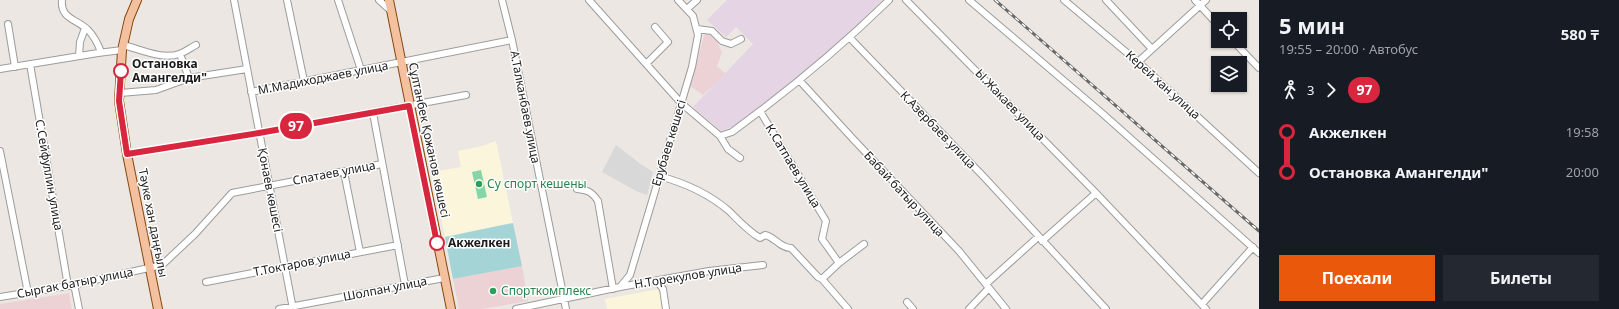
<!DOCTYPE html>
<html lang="ru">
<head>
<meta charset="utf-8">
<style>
	body { margin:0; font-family:"Noto Sans",sans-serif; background:#242831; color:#f1f3f6; height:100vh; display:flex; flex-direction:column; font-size:15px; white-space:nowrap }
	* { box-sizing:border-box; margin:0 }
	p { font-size:13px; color:#9ea1a6 }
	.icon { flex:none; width:22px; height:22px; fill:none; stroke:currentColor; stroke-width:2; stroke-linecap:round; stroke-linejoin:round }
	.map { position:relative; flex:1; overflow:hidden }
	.sheet { display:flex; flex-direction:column; background:#171b24; width:360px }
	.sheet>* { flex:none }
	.badge { padding:0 8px; border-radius:13px; font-size:14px; line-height:26px }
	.controls { position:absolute; left:1211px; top:12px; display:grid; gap:8px }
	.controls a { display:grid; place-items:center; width:36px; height:36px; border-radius:0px; background:#171b24; box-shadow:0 1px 3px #0004; font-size:20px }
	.map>.badge { position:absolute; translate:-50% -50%; box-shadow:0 0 0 2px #fff }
	.legs { display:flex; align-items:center; gap:6px; height:44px; padding:0 20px; font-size:13px }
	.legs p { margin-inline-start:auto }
	.summary { display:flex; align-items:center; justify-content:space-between; height:68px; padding:0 20px }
	h1 { font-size:22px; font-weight:700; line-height:30px }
	.button { display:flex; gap:8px; margin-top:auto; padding:8px 20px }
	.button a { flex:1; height:46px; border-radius:0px; background:#ea580c; color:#fff; font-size:16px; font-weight:700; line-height:46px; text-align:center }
	.button a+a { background:#242831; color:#f1f3f6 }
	ul { padding:0 20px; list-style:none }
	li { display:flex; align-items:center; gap:14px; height:40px; font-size:15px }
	li i { display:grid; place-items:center; width:6px; height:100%; margin:0 5px; background:currentColor }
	li i::after { content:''; width:10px; height:10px; margin:-5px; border:3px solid; border-radius:50%; background:#171b24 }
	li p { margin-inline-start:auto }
	li:first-child i { background:linear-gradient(#0000 50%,currentColor 0) }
	li:last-child i { background:linear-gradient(currentColor 50%,#0000 0) }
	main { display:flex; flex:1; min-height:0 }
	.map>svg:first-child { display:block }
</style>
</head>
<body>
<main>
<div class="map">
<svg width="1259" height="309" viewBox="0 0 1259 309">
	<rect width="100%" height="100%" fill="#ece7e2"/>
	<!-- residential -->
	<path fill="#d9d8d8" d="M616 145 639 163 653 172 647 195 636 191 602 172Z"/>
	<!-- commercial -->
	<path fill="#ecd2d5" d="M706 34H709L717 42 722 52 717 66 726 74 703 95 690 86 704 36Z
		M522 266 528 301 482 309H459L453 279Z
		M69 293 72 309H0V304Z"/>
	<!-- industrial -->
	<path fill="#e4d4e4" d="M727 0H882L840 42 799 78 736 125 721 131 693 107 753 44 736 27 726 37 707 20Z"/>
	<!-- education -->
	<path fill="#fbf6db" d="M496 141 513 223 445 237 431 172 461 167 458 151 482 146Z
		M659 289 662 309H607L605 299Z"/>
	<!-- pitch -->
	<path fill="#86d5a8" d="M481 170 487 197 478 199 472 172Z"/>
	<!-- water -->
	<path fill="#a5d4d6" d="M513 223 522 266 453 279 445 237Z"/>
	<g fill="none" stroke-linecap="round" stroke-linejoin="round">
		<!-- minor casing -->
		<g stroke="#9c9c9c" stroke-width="8">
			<path id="minor" d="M62 0C60 19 77 19 88 30 95 37 98 44 101 52
				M234 0 293 309
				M287 0 304 81
				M338 0 361 70
				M379 0 390 10
				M502 0 512 40 566 309
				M589 0 681 103 720 136 732 132 760 111 826 221 822 239 839 263 822 279 848 309
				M906 0 1096 193 1206 309
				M969 0 1103 114 1259 253
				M1064 0 1138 62 1259 173
				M1106 0 1152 49
				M1195 0 1218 25
				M687 9 697 0
				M8 24 15 67
				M697 29 712 31 722 41 731 44 741 39
				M850 38 984 177 1106 309
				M1233 41 1259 68
				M123 45C140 49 162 60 179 54 185 52 190 48 196 45
				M180 54 189 78
				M79 56 80 42 85 28
				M1138 62 1206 0
				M30 64 68 286
				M646 64 668 42 655 27
				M0 69 98 53 122 50
				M800 81 854 140 959 251 1006 309
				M251 92 512 40
				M120 93 156 90 189 78 247 69
				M760 111C806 76 847 41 889 0
				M373 113 405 285
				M720 136 728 149 740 158
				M0 151 28 293
				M127 154 259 133 466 95
				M344 172 360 252
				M659 176C685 183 708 193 729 211 739 221 748 231 760 238L765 235C775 237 780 248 791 248L818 277 822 279
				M577 189C588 190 592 192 598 201L613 289
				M1042 241 1096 193
				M839 263 864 244
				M657 281 663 289 666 309
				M206 282 398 245
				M74 284 79 309
				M986 284 1038 237
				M620 287 630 275 692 67 698 35 693 16 678 0
				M0 297 68 286 162 265 195 234 232 193 382 164
				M907 302 913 309
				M1202 304 1253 247
				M279 309 444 278
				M516 309 620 287 709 271 763 265
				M969 309 989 288"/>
		</g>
		<!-- major casing -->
		<g stroke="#85480d" stroke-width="10">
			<path id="major" d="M137 0 129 19 122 50 119 101 127 154 158 309
				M389 0 451 309"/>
		</g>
		<!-- minor -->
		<use href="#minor" stroke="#fff" stroke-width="6"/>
		<!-- major -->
		<use href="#major" stroke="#f3c0a0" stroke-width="8"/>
		<!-- rail casing -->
		<g stroke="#696969" stroke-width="3">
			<path id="rail" d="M995 0 1259 231"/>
		</g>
		<!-- rail -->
		<use href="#rail" stroke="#fff" stroke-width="1.5" stroke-dasharray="4.5" stroke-linecap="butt"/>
	</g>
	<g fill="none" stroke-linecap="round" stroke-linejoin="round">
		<!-- line-1 casing -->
		<g stroke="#fff" stroke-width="9">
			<path id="line-1" d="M121 71 119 101 127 154 259 133 409 106 437 243"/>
		</g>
		<!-- line-1 -->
		<use href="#line-1" stroke="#d7263d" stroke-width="6"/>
	</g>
	<!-- markers -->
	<g fill="#fff" stroke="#d7263d" stroke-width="2">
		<circle cx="121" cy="71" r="7"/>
		<circle cx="437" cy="243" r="7"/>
	</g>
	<g fill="#2e9e5b" stroke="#fff" stroke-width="1.5">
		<circle cx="479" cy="184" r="4"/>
		<circle cx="493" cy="291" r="4"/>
	</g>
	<g text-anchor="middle" stroke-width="3" stroke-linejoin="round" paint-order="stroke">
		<!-- stop labels -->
		<g font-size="12" font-weight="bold" fill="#1b1b1b" stroke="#fff" text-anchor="start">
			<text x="132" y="68">Остановка<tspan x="132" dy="14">Амангелди"</tspan></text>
			<text x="448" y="247">Акжелкен</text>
		</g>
		<!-- street labels -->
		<g font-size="12" fill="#1b1b1b" stroke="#fff">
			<text transform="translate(323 78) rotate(-11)" y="4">М.Мадиходжаев улица</text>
			<text transform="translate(1163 85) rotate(42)" y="4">Керей хан улица</text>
			<text transform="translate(1010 105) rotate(46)" y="4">Ы.Жакаев улица</text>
			<text transform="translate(525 107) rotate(79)" y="4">А.Талканбаев улица</text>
			<text transform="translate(938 130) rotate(46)" y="4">К.Азербаев улица</text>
			<text transform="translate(429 140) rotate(78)" y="4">Сұлтанбек Қожанов көшесі</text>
			<text transform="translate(669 143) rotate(-73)" y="4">Ерубаев көшесі</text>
			<text transform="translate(793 166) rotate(59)" y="4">К.Сатпаев улица</text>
			<text transform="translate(334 173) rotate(-11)" y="4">Спатаев улица</text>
			<text transform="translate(49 175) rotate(80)" y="4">С.Сейфуллин улица</text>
			<text transform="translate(270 190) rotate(79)" y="4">Қонаев көшесі</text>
			<text transform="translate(904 194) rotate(47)" y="4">Бабай батыр улица</text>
			<text transform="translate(153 223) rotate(79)" y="4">Тәуке хан даңғылы</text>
			<text transform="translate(302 263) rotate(-11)" y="4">Т.Токтаров улица</text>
			<text transform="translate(688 276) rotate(-9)" y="4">Н.Торекулов улица</text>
			<text transform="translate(75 283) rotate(-11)" y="4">Сыргак батыр улица</text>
			<text transform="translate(385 289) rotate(-11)" y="4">Шолпан улица</text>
		</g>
		<!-- leisure labels -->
		<g font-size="12" fill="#27864d" stroke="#fff" text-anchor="start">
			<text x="487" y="188">Су спорт кешены</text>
			<text x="501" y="295">Спорткомплекс</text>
		</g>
	</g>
</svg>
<div class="controls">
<a><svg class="icon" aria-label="locate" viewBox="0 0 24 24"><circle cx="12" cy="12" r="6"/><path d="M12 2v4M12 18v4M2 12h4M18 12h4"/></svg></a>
<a><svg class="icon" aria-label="layers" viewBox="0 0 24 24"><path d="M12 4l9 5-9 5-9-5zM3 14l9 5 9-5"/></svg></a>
</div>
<b class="badge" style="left:296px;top:126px;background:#d7263d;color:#fff">97</b>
</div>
<section class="sheet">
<div class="summary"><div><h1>5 мин</h1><p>19:55 – 20:00 · Автобус</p></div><b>580 ₸</b></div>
<div class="legs"><svg class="icon" aria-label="walk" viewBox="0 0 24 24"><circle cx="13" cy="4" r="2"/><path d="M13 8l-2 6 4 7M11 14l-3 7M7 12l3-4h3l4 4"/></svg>3<svg class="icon" aria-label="forward" viewBox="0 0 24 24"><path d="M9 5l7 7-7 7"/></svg><b class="badge" style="background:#d7263d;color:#fff">97</b></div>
<ul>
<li><i style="color:#d7263d"></i><b>Акжелкен</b><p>19:58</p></li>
<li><i style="color:#d7263d"></i><b>Остановка Амангелди&quot;</b><p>20:00</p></li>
</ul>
<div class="button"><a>Поехали</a><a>Билеты</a></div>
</section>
</main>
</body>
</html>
